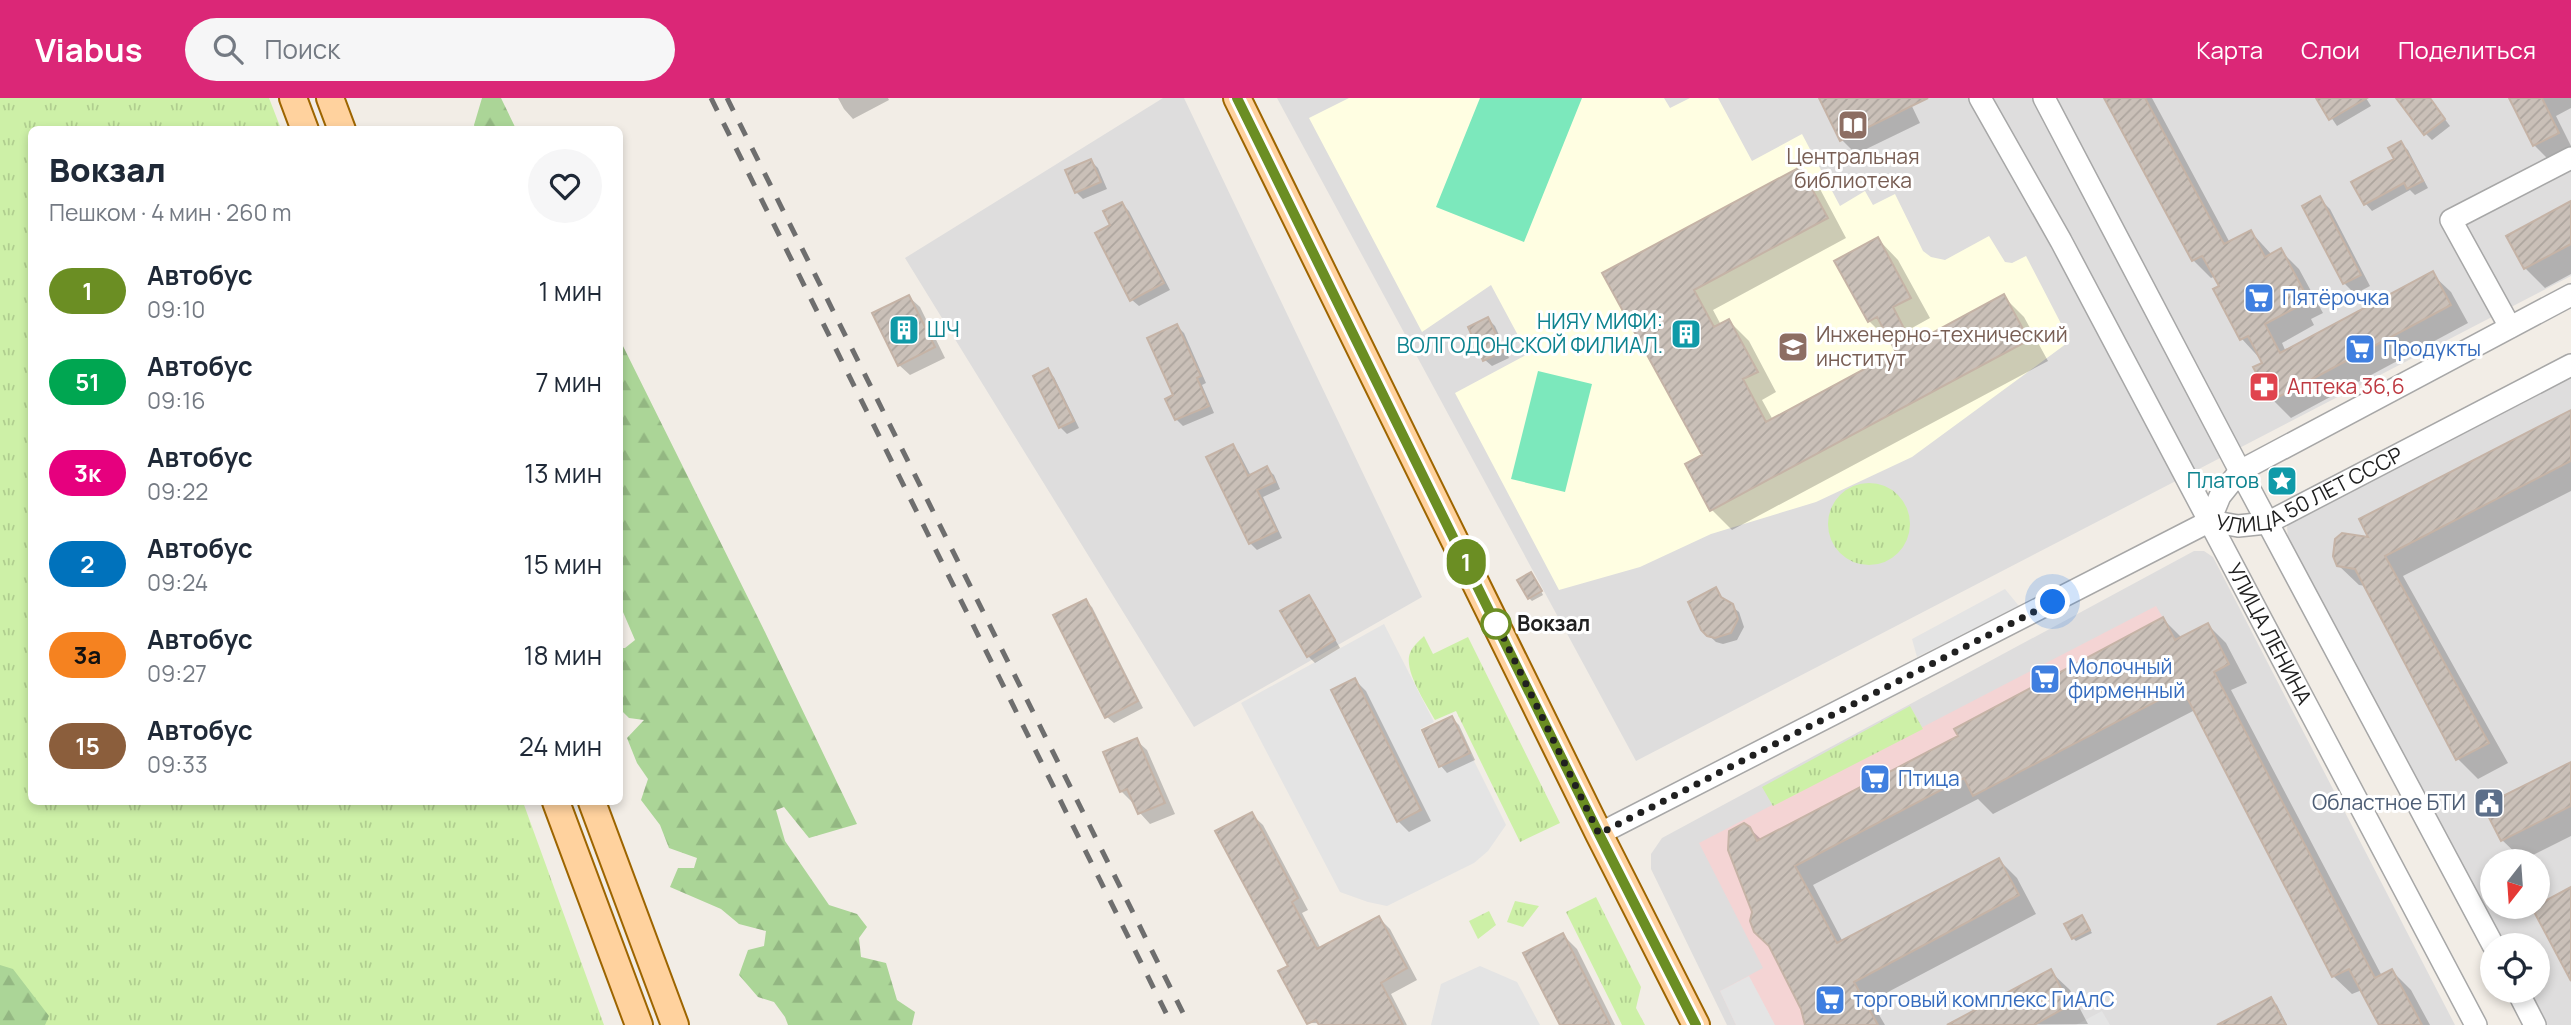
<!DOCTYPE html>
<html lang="ru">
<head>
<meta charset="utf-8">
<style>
	body { margin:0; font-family:Manrope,sans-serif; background:#f6f6f7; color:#1f2937; height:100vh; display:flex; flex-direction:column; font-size:26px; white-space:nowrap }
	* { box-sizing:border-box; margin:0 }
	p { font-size:23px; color:#747a83 }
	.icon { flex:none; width:38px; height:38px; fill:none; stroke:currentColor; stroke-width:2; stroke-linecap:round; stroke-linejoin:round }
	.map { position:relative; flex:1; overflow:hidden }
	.side { position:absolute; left:28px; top:28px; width:595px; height:679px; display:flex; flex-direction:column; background:#fff; border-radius:10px; box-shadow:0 4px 10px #0003 }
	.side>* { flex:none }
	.badge { padding:0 14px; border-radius:23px; font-size:24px; line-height:46px }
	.needle { width:46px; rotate:197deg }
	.buttons { position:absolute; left:2480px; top:751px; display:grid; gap:14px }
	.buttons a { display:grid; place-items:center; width:70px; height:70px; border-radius:50%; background:#fff; box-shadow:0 4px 10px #0003; font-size:35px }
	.you { position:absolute; width:35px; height:35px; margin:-18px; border:5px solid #fff; border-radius:50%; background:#1a73e8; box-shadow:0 0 0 10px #1a73e833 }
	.map>.badge { position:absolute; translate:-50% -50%; box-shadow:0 0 0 4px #fff }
	.round { display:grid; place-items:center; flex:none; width:74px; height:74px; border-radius:37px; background:#f6f6f7 }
	.headline { display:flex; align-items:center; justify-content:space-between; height:119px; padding:0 21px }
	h1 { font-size:33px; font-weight:800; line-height:52px }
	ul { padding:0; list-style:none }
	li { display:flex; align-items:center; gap:21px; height:91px; padding:0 21px }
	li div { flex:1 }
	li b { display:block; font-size:26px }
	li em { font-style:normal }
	li .badge { min-width:77px; font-weight:700; text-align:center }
	header { display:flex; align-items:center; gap:42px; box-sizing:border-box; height:98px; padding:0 35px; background:#db2777; color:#fff }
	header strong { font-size:33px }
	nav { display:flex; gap:38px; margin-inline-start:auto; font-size:24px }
	.search { width:490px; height:63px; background:#f6f6f7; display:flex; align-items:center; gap:18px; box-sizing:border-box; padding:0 24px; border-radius:38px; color:#747a83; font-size:26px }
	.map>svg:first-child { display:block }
</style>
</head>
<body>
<header>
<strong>Viabus</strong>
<div class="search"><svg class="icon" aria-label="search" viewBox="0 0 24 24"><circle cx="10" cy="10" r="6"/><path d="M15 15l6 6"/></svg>Поиск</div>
<nav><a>Карта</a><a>Слои</a><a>Поделиться</a></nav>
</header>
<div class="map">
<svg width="2571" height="927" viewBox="0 0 2571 927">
	<defs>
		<pattern id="grass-tufts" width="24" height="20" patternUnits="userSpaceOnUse" patternTransform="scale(1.75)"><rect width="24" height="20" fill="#cdf0a7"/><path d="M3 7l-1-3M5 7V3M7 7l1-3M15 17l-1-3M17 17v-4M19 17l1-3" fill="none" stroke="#b0ce8f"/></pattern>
		<pattern id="forest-firs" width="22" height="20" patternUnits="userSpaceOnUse" patternTransform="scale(1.75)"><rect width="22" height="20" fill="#abd597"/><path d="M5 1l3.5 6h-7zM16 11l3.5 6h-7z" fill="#93b782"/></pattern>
		<pattern id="building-hatch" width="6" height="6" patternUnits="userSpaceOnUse" patternTransform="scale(1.75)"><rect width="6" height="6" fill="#cac0b8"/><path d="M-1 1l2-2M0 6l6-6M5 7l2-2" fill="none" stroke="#ada59e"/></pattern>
	</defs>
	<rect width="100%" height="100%" fill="#f2ede6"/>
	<!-- residential -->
	<path fill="#dedddd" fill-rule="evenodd" d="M1163 0H1184L1422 499 1194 629 905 160Z
		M1277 0H2571V178L1636 663Z
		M2571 276V927H2544L2526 893 2538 892V847H2502L2288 440 2287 429 2296 419ZM2492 763H2538V808H2492Z
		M2194 453H2204L2213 459 2455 927H1727L1651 771V756L1662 740Z"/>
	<!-- commercial -->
	<path fill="#f4d4d4" d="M2156 508 2170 532 2076 583 1957 638 1758 743 1858 927H1736L1720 893 1763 870 1699 745Z"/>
	<!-- education -->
	<path fill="#fffee2" d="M1349 0H1664L1670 10 1690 0H1718L1752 63 1802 36 1840 108 1865 93 1873 107 1895 96 1923 153 1931 159 1945 162 1989 138 2005 164 2012 165 2026 158 2070 243 1912 359 1816 404 1711 436 1640 469 1559 492 1455 295 1528 256 1491 187 1422 234 1309 20Z"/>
	<!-- grass -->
	<path fill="url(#grass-tufts)" d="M0 0H269L281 31 32 32V704H523L604 927H0Z
		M1828 426a41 41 0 1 1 82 0a41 41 0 1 1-82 0Z
		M1424 538 1433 556 1468 539 1560 725 1520 744 1456 613 1435 622C1427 607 1403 572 1410 555 1413 548 1419 543 1424 538Z
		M1910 608 1923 631 1773 708 1762 689Z
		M1596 799 1641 889 1636 910 1645 927H1622L1566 814Z
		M1515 803 1539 808 1523 829 1507 824Z
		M1489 813 1496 827 1478 841 1469 823Z"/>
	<!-- forest -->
	<path fill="url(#forest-firs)" d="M482 0H501L516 31H475L474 27Z
		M620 242 765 534 857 726 809 740 784 709 776 712 785 743 829 807 857 816 867 829 859 840 861 859 886 865 897 902 915 914 912 927H788L785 919 774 904 758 899 739 877 748 852 764 848 766 833 739 826 721 811 670 789 678 770H694L697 760 669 750 660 727 641 702 648 681 637 665 627 640 644 622 629 620 620 611V550H625L635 542 620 507Z
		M0 867 13 871 49 918 45 927H0Z"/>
	<!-- pitch -->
	<path fill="#7ce8bc" d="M1480 0H1582L1524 144 1436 109Z
		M1538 273 1592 286 1565 394 1511 381Z"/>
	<!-- parking -->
	<path fill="#e4e4e4" d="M2005 491 2019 508 1917 559 1912 541Z
		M1384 526 1434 624 1420 631 1438 670 1470 655 1506 727 1488 753 1474 765 1387 808 1368 804 1340 794 1241 605Z
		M1480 868 1517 884 1540 927H1431L1441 886Z
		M1749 878 1775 927H1776H1736L1720 893Z
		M2102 913 2110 927H2076Z"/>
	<!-- shadow -->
	<path fill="#0003" d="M838 0H888L889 2 853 21 844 11Z
		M1821 0H1908L1920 25 1856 56 1842 42Z
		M2106 0H2152L2230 145 2251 134 2272 157 2280 152 2299 171 2323 215 2311 221 2314 227 2282 245 2286 254 2432 176 2451 194 2468 225 2291 320 2273 302 2264 265 2242 241 2216 178 2211 180 2193 162Z
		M2318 0H2366L2371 8 2337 28Z
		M2404 0H2429L2450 28 2432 42 2425 35Z
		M2511 0H2571V10L2556 18 2571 48 2547 60 2534 47Z
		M2401 45 2408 52 2428 90 2415 97 2410 92 2372 113 2366 106 2396 61Z
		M1091 63 1098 70 1107 91 1083 101 1076 94Z
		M1799 71 1820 91 1846 140 1713 212 1721 227 1729 223 1749 243 1776 294 1762 302 1773 322 1898 255 1891 242 1889 243 1869 223 1878 141 1898 162 1930 220 1912 230 1919 244 2004 199 2024 219 2048 263 1732 432 1712 412 1687 367 1704 358 1605 175Z
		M2320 101 2330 111 2370 188 2355 196 2344 185Z
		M2571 105V176L2545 190 2525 170Z
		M1122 106 1129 113 1170 192 1139 208 1132 202Z
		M909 199 920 209 945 260 910 277 899 267Z
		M1488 221 1495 228 1509 260 1492 268 1485 262Z
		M1177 228 1184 235 1206 285 1202 287 1214 315 1183 328 1176 321Z
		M1047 272 1054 279 1079 330 1067 336 1060 329 1035 278Z
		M2571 314V393L2403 478 2508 665 2478 681 2458 661 2366 488 2359 487 2338 467 2371 441Z
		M1233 348 1239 355 1251 378 1267 371 1274 377 1280 391 1263 399 1282 440 1257 452 1250 445Z
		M1534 479 1543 497 1532 503 1529 500Z
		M1716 491 1725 503 1739 514 1744 529 1737 542 1723 546 1716 544 1702 531Z
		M1308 499 1315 506 1340 550 1315 565 1308 558Z
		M1085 503 1092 509 1143 610 1114 625 1107 619Z
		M2163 521 2182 540 2208 527 2226 545 2247 585 2231 592 2382 878 2392 873 2411 892 2430 927H2381L2362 892 2352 896 2333 878 2195 612 1993 716 1978 701 1813 787 1843 844 1999 762 2017 780 2036 816 1871 903 1885 927H1807L1749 730 1762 742 1960 639Z
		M1355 582 1366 593 1431 723 1409 734 1398 723Z
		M1452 620 1459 627 1475 662 1447 675 1441 668 1424 633Z
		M1136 642 1147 652 1175 716 1150 726 1140 715 1134 703 1132 704 1121 693Z
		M2571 666V738L2523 762 2502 742Z
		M1251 716 1263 727 1308 812 1302 815 1321 851 1379 820 1390 831 1417 882 1391 896 1407 927 1309 925 1281 874 1290 869Z
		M2082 819 2092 835 2076 843 2073 840Z
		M1563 837 1577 851 1615 927H1562Z
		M2051 874 2070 892 2088 926 1950 927Z
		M2270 901 2277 907 2287 927H2220Z"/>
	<!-- building -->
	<path fill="url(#building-hatch)" stroke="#c5b3a6" stroke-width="2" d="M1819 0H1928L1840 43Z
		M2104 0H2145L2224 146 2251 132 2265 159 2281 150 2306 197 2294 203 2297 209 2265 226 2280 255 2433 173 2451 207 2271 303 2253 269 2262 265 2248 238 2240 242 2213 191 2219 188 2202 158 2192 163Z
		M2316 0H2367L2329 22Z
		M2396 0H2430L2445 21 2424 37Z
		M2509 0H2542L2559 35 2533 48Z
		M2401 43 2423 83 2407 91 2404 85 2364 107 2351 84 2394 61 2388 50Z
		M1091 61 1101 84 1075 95 1065 72Z
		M1800 69 1828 120 1694 192 1714 229 1729 221 1758 274 1743 281 1766 324 1896 254 1877 219 1868 224 1834 163 1878 139 1911 200 1893 209 1912 246 2004 196 2029 242 1710 413 1685 366 1702 357 1602 175Z
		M2320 98 2361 177 2343 186 2302 108Z
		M2571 103V146L2524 171 2506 138Z
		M1122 104 1164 185 1130 203 1095 135 1110 127 1103 113Z
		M909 197 935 249 898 268 872 215Z
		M1488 219 1504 253 1483 263 1468 229Z
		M1177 226 1201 278 1197 280 1209 308 1175 322 1165 301 1173 297 1147 240Z
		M1048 270 1074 323 1059 330 1033 278Z
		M2571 312V363L2385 458 2489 645 2456 662 2355 471 2337 468 2333 458 2335 441 2342 435 2368 439 2359 421Z
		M1233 346 1248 378 1267 368 1275 384 1257 392 1277 433 1249 446 1206 359Z
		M1531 474 1542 493 1528 501 1517 482Z
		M1716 489 1721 499 1733 506 1738 521 1731 535 1715 540 1707 538 1701 532 1688 504Z
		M1309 497 1335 542 1307 559 1280 513Z
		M1086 501 1138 603 1105 620 1053 517Z
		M2163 519 2175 542 2208 525 2229 566 2214 574 2375 880 2392 871 2422 927H2379L2349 871 2332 879 2182 590 1973 698 1964 680 1795 768 1837 845 1999 760 2019 797 1854 884 1878 927H1805L1801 911 1769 848 1754 834 1750 823 1752 814 1728 752 1729 733 1744 725 1750 729 1757 743 1958 638 1954 631Z
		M1355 580 1421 712 1397 724 1331 592Z
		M1452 618 1470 655 1439 669 1422 632Z
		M1137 640 1165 705 1138 716 1127 691 1120 694 1103 654Z
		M2571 664V708L2501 743 2483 708Z
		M1252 714 1298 800 1292 804 1317 851 1379 818 1407 870 1381 885 1403 927H1319L1316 922 1307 926 1278 873 1288 868 1215 733Z
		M2571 789V883L2532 810Z
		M2082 817 2090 832 2072 841 2064 826Z
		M1563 835 1610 927H1560L1523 855Z
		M2051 871 2070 907 2034 927H1947Z
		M2271 899 2286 927H2217Z"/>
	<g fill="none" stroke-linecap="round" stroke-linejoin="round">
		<!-- minor casing -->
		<g stroke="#a7a7a7" stroke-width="24">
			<g id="minor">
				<path id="s1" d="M1980 0 2061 143 2476 927"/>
				<path d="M2044 0 2240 373 2493 847"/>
				<path d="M2510 229 2451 122 2571 60"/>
				<path d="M2210 422 2220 398 2240 373 2571 197"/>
				<path id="s2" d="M1599 736 2210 423 2238 428 2267 425 2571 267"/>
				<path d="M2517 892 2535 927"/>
			</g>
		</g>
		<!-- major casing -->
		<g stroke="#9d6500" stroke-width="30">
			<path id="major" d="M293 0 305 32
				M330 0 342 32
				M1237 0 1599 736 1696 927
				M556 704 639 927
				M592 704 675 927"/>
		</g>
		<!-- minor -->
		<use href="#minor" stroke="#fff" stroke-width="21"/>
		<!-- major -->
		<use href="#major" stroke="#ffd29e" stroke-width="26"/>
		<!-- rail -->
		<path stroke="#6e6e6e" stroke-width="5" stroke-dasharray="14 14" stroke-linecap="butt" d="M711 0 1172 927
			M727 0 1189 927"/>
	</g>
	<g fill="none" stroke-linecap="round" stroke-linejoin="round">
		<!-- line casing -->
		<g stroke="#fff" stroke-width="16">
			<path id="line" d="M1237 0 1599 736 1696 927"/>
		</g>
		<!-- line -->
		<use href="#line" stroke="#6b8e23" stroke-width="10"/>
		<!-- walk -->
		<path stroke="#202020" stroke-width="7" stroke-dasharray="0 12.6" d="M1496 526 1492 516 1599 736 2053 504"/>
	</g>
	<!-- icons -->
	<defs>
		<g id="library-square" transform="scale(1.575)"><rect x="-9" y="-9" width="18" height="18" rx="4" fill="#8d6e63" stroke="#fff"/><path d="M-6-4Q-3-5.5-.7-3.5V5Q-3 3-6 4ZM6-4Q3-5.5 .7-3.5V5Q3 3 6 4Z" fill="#fff"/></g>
		<g id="supermarket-square" transform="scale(1.575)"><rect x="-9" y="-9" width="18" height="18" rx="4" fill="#3f7fe0" stroke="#fff"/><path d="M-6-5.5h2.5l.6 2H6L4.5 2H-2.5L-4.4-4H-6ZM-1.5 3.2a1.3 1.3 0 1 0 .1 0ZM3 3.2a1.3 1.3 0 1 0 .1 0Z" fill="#fff"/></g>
		<g id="building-square" transform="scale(1.575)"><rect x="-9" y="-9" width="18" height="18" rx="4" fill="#0f9aa8" stroke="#fff"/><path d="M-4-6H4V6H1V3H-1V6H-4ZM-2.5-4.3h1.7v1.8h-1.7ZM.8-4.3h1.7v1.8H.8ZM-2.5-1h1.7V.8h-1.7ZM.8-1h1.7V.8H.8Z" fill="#fff"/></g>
		<g id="university-square" transform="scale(1.575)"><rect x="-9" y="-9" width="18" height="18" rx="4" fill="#8d6e63" stroke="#fff"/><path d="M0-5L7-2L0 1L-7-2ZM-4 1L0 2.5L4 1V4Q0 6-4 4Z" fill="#fff"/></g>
		<g id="pharmacy-square" transform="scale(1.575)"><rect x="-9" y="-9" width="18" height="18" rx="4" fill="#e0444e" stroke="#fff"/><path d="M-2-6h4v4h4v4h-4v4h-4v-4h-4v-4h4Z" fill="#fff"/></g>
		<g id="sight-square" transform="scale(1.575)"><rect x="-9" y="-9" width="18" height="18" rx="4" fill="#0f9aa8" stroke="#fff"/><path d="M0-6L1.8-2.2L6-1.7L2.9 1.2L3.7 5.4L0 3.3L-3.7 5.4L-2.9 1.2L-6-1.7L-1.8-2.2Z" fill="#fff"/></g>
		<g id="civic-square" transform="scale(1.575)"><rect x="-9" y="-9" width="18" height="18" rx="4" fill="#5c6f8a" stroke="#fff"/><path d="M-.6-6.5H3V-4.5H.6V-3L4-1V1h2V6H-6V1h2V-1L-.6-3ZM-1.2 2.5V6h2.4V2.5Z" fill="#fff"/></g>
	</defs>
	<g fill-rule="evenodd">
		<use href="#library-square" x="1853" y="27"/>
		<use href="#supermarket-square" x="2259" y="200"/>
		<use href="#building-square" x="904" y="232"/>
		<use href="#building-square" x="1686" y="236"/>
		<use href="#university-square" x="1793" y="249"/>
		<use href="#supermarket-square" x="2360" y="251"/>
		<use href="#pharmacy-square" x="2264" y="289"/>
		<use href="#sight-square" x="2282" y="383"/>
		<use href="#supermarket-square" x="2045" y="581"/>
		<use href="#supermarket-square" x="1875" y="681"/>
		<use href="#civic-square" x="2489" y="705"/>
		<use href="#supermarket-square" x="1830" y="902"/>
	</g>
	<!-- markers -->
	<circle fill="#fff" stroke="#6b8e23" stroke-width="3.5" cx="1496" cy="526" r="14"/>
	<g text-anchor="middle" stroke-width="6" stroke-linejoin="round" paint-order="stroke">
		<!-- education labels -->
		<g font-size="21" fill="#785e54" stroke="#fff">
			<text x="1853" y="66">Центральная<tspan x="1853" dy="24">библиотека</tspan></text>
			<text x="1816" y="244" text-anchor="start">Инженерно-технический<tspan x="1816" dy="24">институт</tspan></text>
		</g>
		<!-- shop labels -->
		<g font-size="21" fill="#366cbe" stroke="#fff" text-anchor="start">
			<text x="2282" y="207">Пятёрочка</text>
			<text x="2383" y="258">Продукты</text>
			<text x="2068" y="576">Молочный<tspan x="2068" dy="24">фирменный</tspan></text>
			<text x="1898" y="688">Птица</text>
			<text x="1853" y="909">торговый комплекс ГиАлС</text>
		</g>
		<!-- culture labels -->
		<g font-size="21" fill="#0d838f" stroke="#fff" text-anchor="end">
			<text x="1663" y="231">НИЯУ МИФИ:<tspan x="1663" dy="24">ВОЛГОДОНСКОЙ ФИЛИАЛ.</tspan></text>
			<text x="927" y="239" text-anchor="start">ШЧ</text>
			<text x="2259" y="390">Платов</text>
		</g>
		<!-- health labels -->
		<g font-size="21" fill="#be3a42" stroke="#fff" text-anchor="start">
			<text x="2287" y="296">Аптека 36,6</text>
		</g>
		<!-- street labels -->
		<g font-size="21" fill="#202020" stroke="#fff">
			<text dy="7" stroke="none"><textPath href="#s2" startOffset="794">УЛИЦА 50 ЛЕТ СССР</textPath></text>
			<text dy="7" stroke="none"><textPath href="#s1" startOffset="609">УЛИЦА ЛЕНИНА</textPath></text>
		</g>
		<!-- stop labels -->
		<g font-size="21" font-weight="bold" fill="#202020" stroke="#fff" text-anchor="start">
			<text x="1517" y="533">Вокзал</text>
		</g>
		<!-- service labels -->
		<g font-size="21" fill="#4e5e75" stroke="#fff" text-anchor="end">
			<text x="2466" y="712">Областное БТИ</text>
		</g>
	</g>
</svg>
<div class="buttons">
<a><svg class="needle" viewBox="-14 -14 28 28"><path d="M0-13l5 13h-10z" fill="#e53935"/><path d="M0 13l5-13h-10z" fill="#747a83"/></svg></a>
<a><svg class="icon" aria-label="locate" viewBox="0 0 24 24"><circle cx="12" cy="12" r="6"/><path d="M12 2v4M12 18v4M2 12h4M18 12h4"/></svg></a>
</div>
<div class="you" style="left:2053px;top:504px"></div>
<b class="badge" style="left:1466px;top:464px;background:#6b8e23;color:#fff">1</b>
<section class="side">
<div class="headline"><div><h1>Вокзал</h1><p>Пешком · 4 мин · 260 m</p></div><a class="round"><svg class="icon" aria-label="heart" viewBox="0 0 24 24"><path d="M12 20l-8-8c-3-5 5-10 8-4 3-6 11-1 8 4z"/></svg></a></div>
<ul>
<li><span class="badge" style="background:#6b8e23;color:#fff">1</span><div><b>Автобус</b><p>09:10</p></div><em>1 мин</em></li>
<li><span class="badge" style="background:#00a651;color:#fff">51</span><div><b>Автобус</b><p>09:16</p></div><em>7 мин</em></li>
<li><span class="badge" style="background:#e6007e;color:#fff">3к</span><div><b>Автобус</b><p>09:22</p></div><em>13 мин</em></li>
<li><span class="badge" style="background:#0072bc;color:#fff">2</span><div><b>Автобус</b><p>09:24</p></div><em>15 мин</em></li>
<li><span class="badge" style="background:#f58220;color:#111">3а</span><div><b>Автобус</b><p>09:27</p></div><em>18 мин</em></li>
<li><span class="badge" style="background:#8b5e3c;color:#fff">15</span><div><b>Автобус</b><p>09:33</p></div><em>24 мин</em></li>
</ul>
</section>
</div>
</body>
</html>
